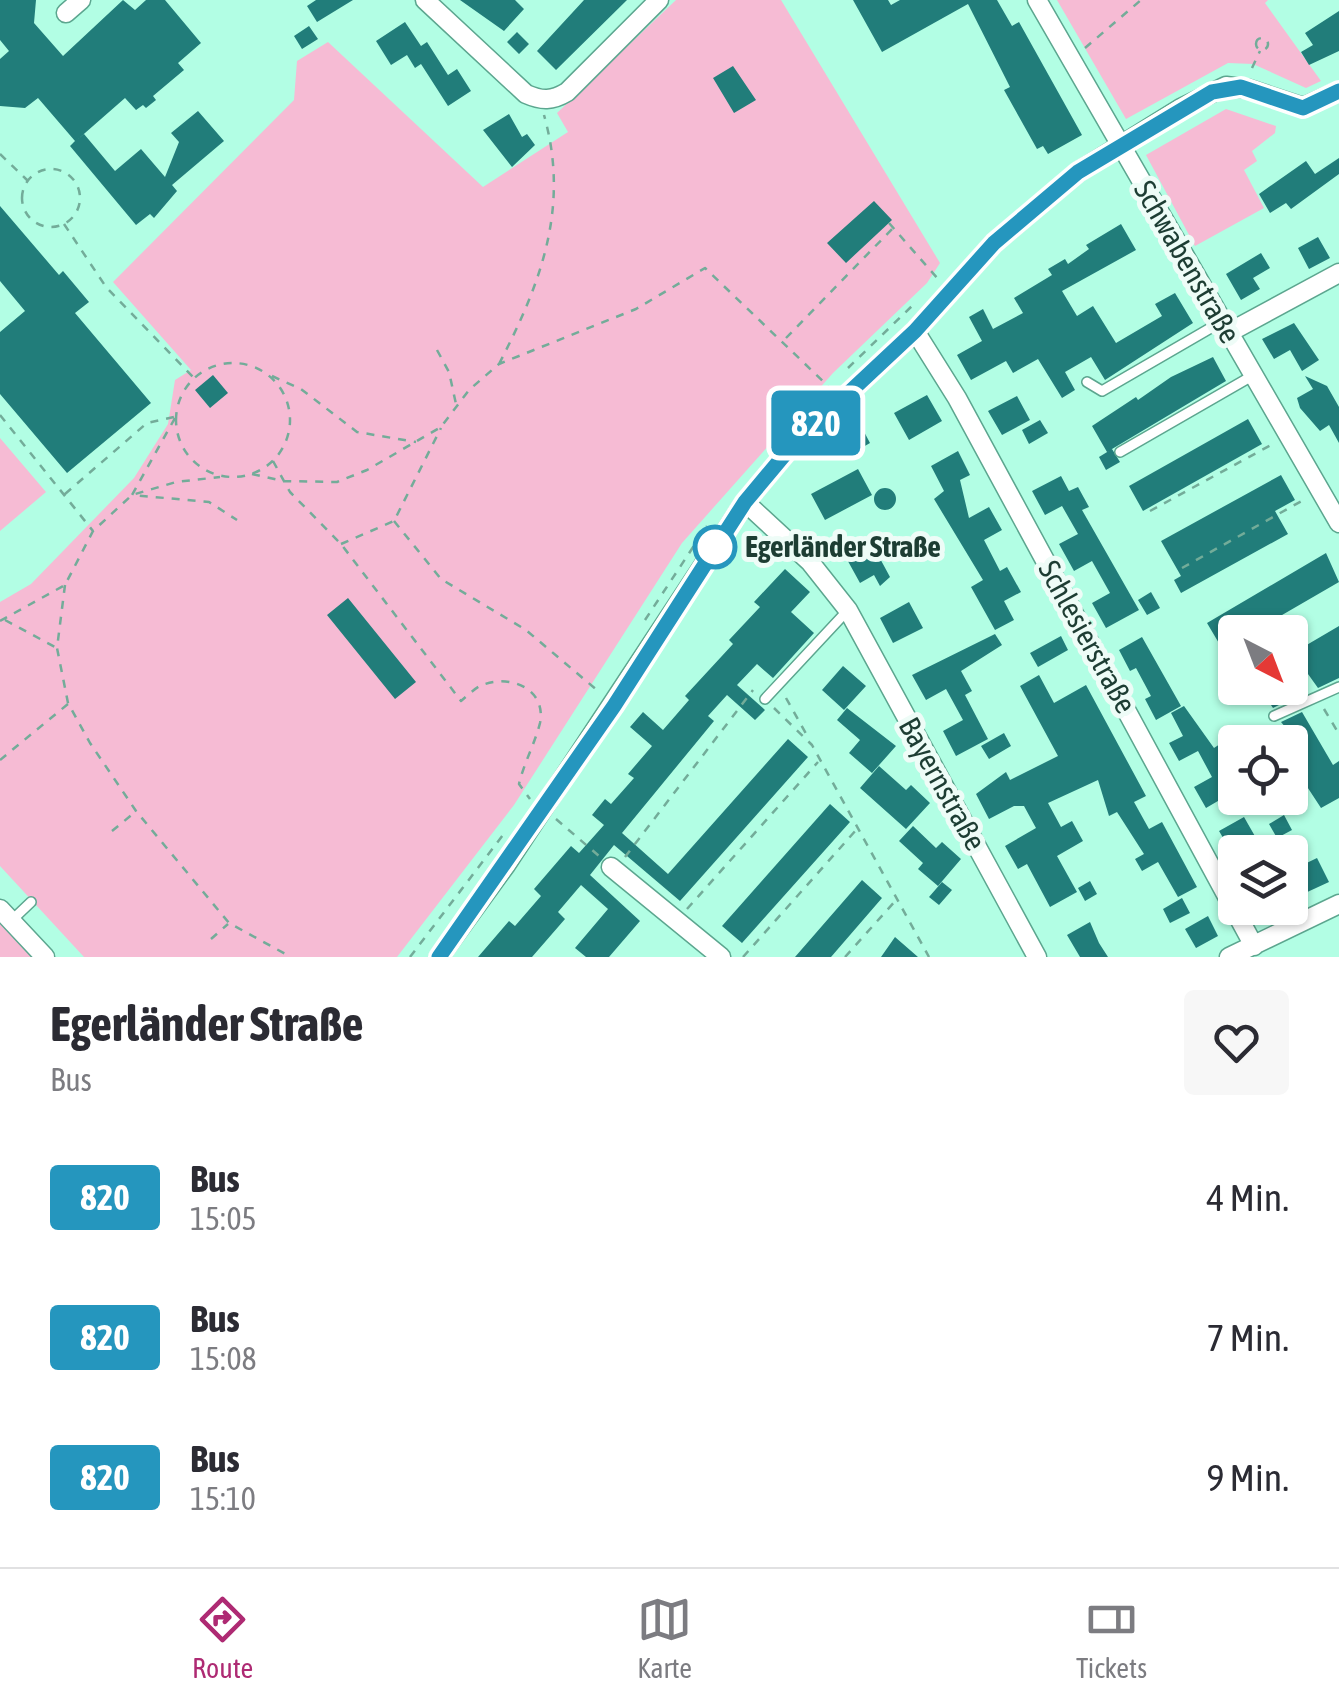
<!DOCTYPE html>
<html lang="de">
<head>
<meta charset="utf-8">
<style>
	body { margin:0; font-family:"Asap Condensed",sans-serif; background:#f7f7f7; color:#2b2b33; height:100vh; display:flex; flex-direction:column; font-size:38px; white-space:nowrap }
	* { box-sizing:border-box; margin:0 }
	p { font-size:32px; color:#7c7c81 }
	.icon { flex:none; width:55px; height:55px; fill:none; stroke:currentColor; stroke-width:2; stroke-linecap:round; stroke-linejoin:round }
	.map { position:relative; height:957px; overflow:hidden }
	.details { display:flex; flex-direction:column; background:#fff; flex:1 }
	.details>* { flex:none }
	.badge { padding:0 20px; border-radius:8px; font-size:35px; line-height:65px }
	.needle { width:65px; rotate:138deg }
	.fabs { position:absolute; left:1218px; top:615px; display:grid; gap:20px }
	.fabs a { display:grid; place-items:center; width:90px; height:90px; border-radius:10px; background:#fff; box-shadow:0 2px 8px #0004; font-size:50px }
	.map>.badge { position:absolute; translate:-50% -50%; box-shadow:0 0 0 5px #fff }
	.round { display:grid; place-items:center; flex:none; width:105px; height:105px; border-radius:10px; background:#f7f7f7 }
	.summary { display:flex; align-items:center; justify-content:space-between; height:170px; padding:0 50px }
	h1 { font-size:48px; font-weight:700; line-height:75px }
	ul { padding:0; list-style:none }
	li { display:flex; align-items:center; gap:30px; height:140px; padding:0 50px }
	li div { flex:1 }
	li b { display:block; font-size:38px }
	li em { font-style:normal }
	li .badge { min-width:110px; font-weight:700; text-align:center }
	.dock { display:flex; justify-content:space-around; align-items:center; height:140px; border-top:2px solid #e1e1e2; background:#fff; font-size:28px; color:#7c7c81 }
	.dock a { display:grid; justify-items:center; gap:5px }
	.dock .selected { color:#ae2a73 }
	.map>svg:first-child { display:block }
</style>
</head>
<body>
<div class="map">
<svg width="1339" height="957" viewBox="0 0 1339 957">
	<rect width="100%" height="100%" fill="#b2fee4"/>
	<!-- green -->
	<path fill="#f6bbd4" d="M676 0H781L940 263 927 283 833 373 682 543 514 805 397 957H84L0 866V602L31 584 134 478 168 424 175 380 191 370 113 282 294 100 297 61 328 42 483 187 568 132 557 113Z
		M1057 0H1268L1265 3 1321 81 1306 88 1253 64 1228 63 1126 119Z
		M1226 109 1276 126 1275 133 1252 151 1257 161 1244 170 1264 208 1195 246 1146 155Z
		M0 438 46 492 0 531Z
		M0 909 45 957H0Z"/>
	<!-- building -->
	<path fill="#217d7a" d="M0 0H36L34 23 63 56 123 0 135 10 146 0H165L201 43 178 63 184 70 153 96 156 100 146 108 143 105 136 110 125 98 77 140 84 134 115 171 141 149 165 177 179 142 171 133 198 111 224 141 172 185 177 191 154 218 150 214 136 225 70 146 75 141 38 98 25 108 0 106V59L9 51 0 40Z
		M316 0H353L317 22 307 6Z
		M460 0H515L524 9 504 31Z
		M584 0H627L556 70 537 51Z
		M853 0H888L891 5 900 0H997L1012 26 1019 22 1082 135 1048 154 1043 146 1037 149 1004 90 1010 87 968 4 882 52Z
		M1339 11V51L1309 65 1301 52 1313 45 1305 33Z
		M405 22 421 46 427 42 448 75 457 69 471 91 448 106 421 64 415 68 407 55 391 65 376 41Z
		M309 26 318 39 302 49 294 36Z
		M517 32 529 44 519 54 507 42Z
		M733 66 756 100 734 113 713 78Z
		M509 114 522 137 527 134 535 145 512 167 483 130Z
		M1339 158V174L1291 209 1286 203 1270 213 1259 194 1306 161 1315 174Z
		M874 201 892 220 846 263 827 243Z
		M0 206 59 275 63 271 89 302 75 313 151 403 67 473 0 394V332L25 311 0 281Z
		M1121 224 1136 250 1062 291 1077 316 1093 306 1116 343 1162 316 1155 304 1175 293 1193 323 1105 380 1091 357 1065 372 1075 390 1062 398 1038 359 1013 373 1006 361 971 380 957 355 982 341 969 317 983 309 993 329 1023 313 1014 298 1052 275 1048 269 1065 259 1068 264 1089 249 1086 245Z
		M1318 237 1330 258 1309 269 1298 248Z
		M1261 253 1270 268 1253 278 1260 289 1241 300 1226 274Z
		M1294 323 1319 360 1302 371 1290 350 1274 359 1262 339Z
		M1213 357 1226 381 1107 452 1092 426 1136 397 1138 400 1171 377Z
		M213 375 228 393 210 408 195 390Z
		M1305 376 1327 386 1339 407V443L1329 425 1320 431 1300 408 1297 398 1313 389Z
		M927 395 942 421 909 440 894 413Z
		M1017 396 1030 420 1002 435 988 411Z
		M1248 419 1262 444 1143 511 1129 486Z
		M1040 420 1048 433 1029 444 1022 430Z
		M860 424 870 443 858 450 848 430Z
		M1112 449 1120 462 1106 470 1099 457Z
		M958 451 970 475 960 480 969 518 989 507 1002 530 984 540 1000 571 1007 567 1021 592 1004 601 1014 620 995 630 971 587 983 580 934 499 944 491 931 466Z
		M858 469 872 495 825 520 811 494Z
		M1281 475 1295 500 1275 511 1288 534 1181 593 1174 580 1181 576 1161 541Z
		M1061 476 1069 491 1078 487 1089 507 1082 510 1139 610 1106 628 1092 603 1110 593 1092 561 1074 571 1059 544 1078 534 1062 506 1045 515 1032 491Z
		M874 499a11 11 0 1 1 22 0a11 11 0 1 1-22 0Z
		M870 540 890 577 880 586 874 575 860 583 844 554Z
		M1326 553 1339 582 1253 632H1235V643L1223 650 1207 623Z
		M785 569 810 592 791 612 814 633 773 678 757 664 737 685 765 710 755 720 727 695 708 716 714 721 622 833 668 874 788 739 808 757 680 901 614 845 590 875 640 921 609 957H586L575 948 608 909 581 885 558 912 565 919 532 957H478L509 921 515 926 541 896 534 889 571 846 579 853 604 825 592 815 605 799 611 804 634 778 628 774 652 746 630 727 643 712 663 730 689 700 685 696 733 644 729 640 760 607 754 602Z
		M1151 592 1160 608 1147 615 1138 600Z
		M348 598 416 682 395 699 327 615Z
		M909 602 923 628 893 643 880 618Z
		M1339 626V678L1318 688 1293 653Z
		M995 634 1002 645 961 671 972 691 965 695 988 739 956 756 943 731 963 720 946 689 926 700 912 675Z
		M1061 636 1068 650 1038 667 1030 653Z
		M1142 637 1181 706 1156 720 1145 699 1151 696 1136 668 1130 671 1119 650Z
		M843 666 866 686 844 710 822 690Z
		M1039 675 1054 703 1086 685 1146 796 1134 802 1149 829 1162 822 1197 887 1178 897 1158 862 1142 871 1135 859 1144 854 1117 812 1109 816 1098 780 1048 803 1061 827 1072 821 1083 841 1057 856 1077 892 1050 907 1027 864 1018 869 1005 846 1036 828 1024 806H1014L989 819 976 794 1006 772 1010 780 1058 756 1020 686Z
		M1255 688H1296L1289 691 1293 698 1273 708 1269 702 1264 705Z
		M1184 706 1214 748 1220 744 1235 771V791L1206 808 1194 787 1212 777 1198 751 1179 761 1169 743 1183 736 1171 713Z
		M847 708 896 746 872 773 849 753 860 740 837 720Z
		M1302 712 1333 765 1339 761V798L1321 808 1304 782 1308 780 1290 742 1279 732 1286 728 1281 722Z
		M1004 733 1011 746 989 759 981 746Z
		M879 766 906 790 911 785 930 803 906 829 860 788Z
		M830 804 850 822 742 943 722 926Z
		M1284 815 1292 830 1277 838 1269 824Z
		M1244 817 1256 838 1231 851 1219 831Z
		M913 826 936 848 942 842 961 859 938 886 918 869 923 863 899 841Z
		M1317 858 1329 882 1290 900V871Z
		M862 880 882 898 831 957H795Z
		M1090 881 1097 894 1085 901 1078 888Z
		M942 882 952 890 939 905 929 897Z
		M1182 898 1190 913 1170 923 1163 909Z
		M1208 916 1218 936 1196 948 1185 929Z
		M1090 922 1099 943 1108 957H1080L1067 935Z
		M895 937 918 957H881Z"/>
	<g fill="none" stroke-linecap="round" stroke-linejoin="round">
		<!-- lane casing -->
		<g stroke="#5ca68f" stroke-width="12">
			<path id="lane" d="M1087 382 1102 391 1221 322
				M1120 452 1252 376
				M765 699 848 610
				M1274 716 1339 687
				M10 922 31 902"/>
		</g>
		<!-- street casing -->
		<g stroke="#5ca68f" stroke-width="21">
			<path id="street" d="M425 0 526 94C542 101 552 101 567 92L659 0
				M1037 0 1339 523
				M66 13 81 0
				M915 331 957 398 1254 946
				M1228 333 1339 273
				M745 502 810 562 848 610 1037 957
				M611 867 721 957
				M0 909 45 957
				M439 957 506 865 745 502 791 447 915 331 994 243 1078 172 1181 108 1226 86 1249 89 1303 107 1339 91
				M1229 957 1339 904"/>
		</g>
		<!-- path -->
		<path stroke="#73ac99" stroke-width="2.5" stroke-dasharray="8 8" stroke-linecap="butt" d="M1256 44a6 6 0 1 1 12 0a6 6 0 1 1-12 0Z
			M1085 48 1141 0
			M1252 68 1260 51
			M0 154 27 180
			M22 198a29 29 0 1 1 58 0a29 29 0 1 1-58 0Z
			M889 223 938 279
			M64 224 106 287 194 378
			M786 338 893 228
			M437 350 449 372 456 404
			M176 420a57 57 0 1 1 114 0a57 57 0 1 1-114 0Z
			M499 364C541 283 570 207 544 115
			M848 368 914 304
			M272 376 301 389 357 432 416 442
			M0 415 93 531
			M175 418 132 495 209 502 237 520
			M273 461 290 492 341 544 461 701C467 696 474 689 480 686 508 673 547 688 540 723 535 743 524 763 519 784L530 799
			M252 474 283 481 337 482 367 470 441 427 469 390 499 364 636 309 705 268 828 386
			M65 494 147 423 174 417
			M1150 511 1271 445
			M394 521 441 579 526 630 598 691
			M341 544 394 521 441 428
			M1182 568 1307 498
			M65 585 57 648 68 703 90 743 136 811 229 923 291 957
			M5 620 55 647
			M645 620 707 526
			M0 621 65 585 93 531 132 495 176 482 220 477
			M786 698 809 739
			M774 708 812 745 929 957
			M1324 709 1339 734
			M0 760 68 704
			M556 819 599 856
			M112 831 134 813
			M625 857 753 690
			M687 909 818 762
			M211 939 228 924
			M410 957 503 835
			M743 957 857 829
			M845 957 897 899"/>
		<!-- lane -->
		<use href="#lane" stroke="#fff" stroke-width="9"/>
		<!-- street -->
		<use href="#street" stroke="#fff" stroke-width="18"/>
	</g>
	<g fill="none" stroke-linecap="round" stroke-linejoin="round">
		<!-- line casing -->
		<g stroke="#fff" stroke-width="22">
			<path id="line" d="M439 957 614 706 745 502 791 447 915 331 994 243 1078 172 1212 92 1241 87 1303 108 1339 91"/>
		</g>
		<!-- line -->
		<use href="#line" stroke="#2596be" stroke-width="15"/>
	</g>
	<!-- markers -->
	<circle fill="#fff" stroke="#2596be" stroke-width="5" cx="715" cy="547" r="20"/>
	<g text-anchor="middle" stroke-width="10" stroke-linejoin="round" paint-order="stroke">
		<!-- street labels -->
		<g font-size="30" fill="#1d3d33" stroke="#eefcf7">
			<text transform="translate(1187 262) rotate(60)" y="10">Schwabenstraße</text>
			<text transform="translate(1087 637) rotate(61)" y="10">Schlesierstraße</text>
			<text transform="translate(942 784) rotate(61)" y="10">Bayernstraße</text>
		</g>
		<!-- stop labels -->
		<g font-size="30" font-weight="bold" fill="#1d3d33" stroke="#eefcf7" text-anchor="start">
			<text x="745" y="557">Egerländer Straße</text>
		</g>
	</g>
</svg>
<div class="fabs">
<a><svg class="needle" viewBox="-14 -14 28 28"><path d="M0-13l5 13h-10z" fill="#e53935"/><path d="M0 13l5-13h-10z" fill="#7c7c81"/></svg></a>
<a><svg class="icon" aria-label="locate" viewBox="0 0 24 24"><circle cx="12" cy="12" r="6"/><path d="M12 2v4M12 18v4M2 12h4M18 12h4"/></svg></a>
<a><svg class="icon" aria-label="layers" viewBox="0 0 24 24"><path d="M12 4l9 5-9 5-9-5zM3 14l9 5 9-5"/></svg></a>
</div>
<b class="badge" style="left:816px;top:423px;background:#2596be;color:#fff">820</b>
</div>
<section class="details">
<div class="summary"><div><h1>Egerländer Straße</h1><p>Bus</p></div><a class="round"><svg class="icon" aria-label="heart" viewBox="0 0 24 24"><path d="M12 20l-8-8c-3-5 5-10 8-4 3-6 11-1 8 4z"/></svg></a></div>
<ul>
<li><span class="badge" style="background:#2596be;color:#fff">820</span><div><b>Bus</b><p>15:05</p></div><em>4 Min.</em></li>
<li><span class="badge" style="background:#2596be;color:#fff">820</span><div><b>Bus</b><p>15:08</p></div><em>7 Min.</em></li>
<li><span class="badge" style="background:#2596be;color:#fff">820</span><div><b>Bus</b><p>15:10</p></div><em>9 Min.</em></li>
</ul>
</section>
<nav class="dock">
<a class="selected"><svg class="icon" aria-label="directions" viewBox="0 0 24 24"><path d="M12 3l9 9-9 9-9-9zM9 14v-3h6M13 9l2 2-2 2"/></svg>Route</a>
<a><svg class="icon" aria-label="map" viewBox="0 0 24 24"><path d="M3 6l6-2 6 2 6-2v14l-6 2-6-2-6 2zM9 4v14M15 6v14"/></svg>Karte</a>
<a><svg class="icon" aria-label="tickets" viewBox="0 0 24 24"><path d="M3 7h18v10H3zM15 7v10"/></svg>Tickets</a>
</nav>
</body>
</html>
